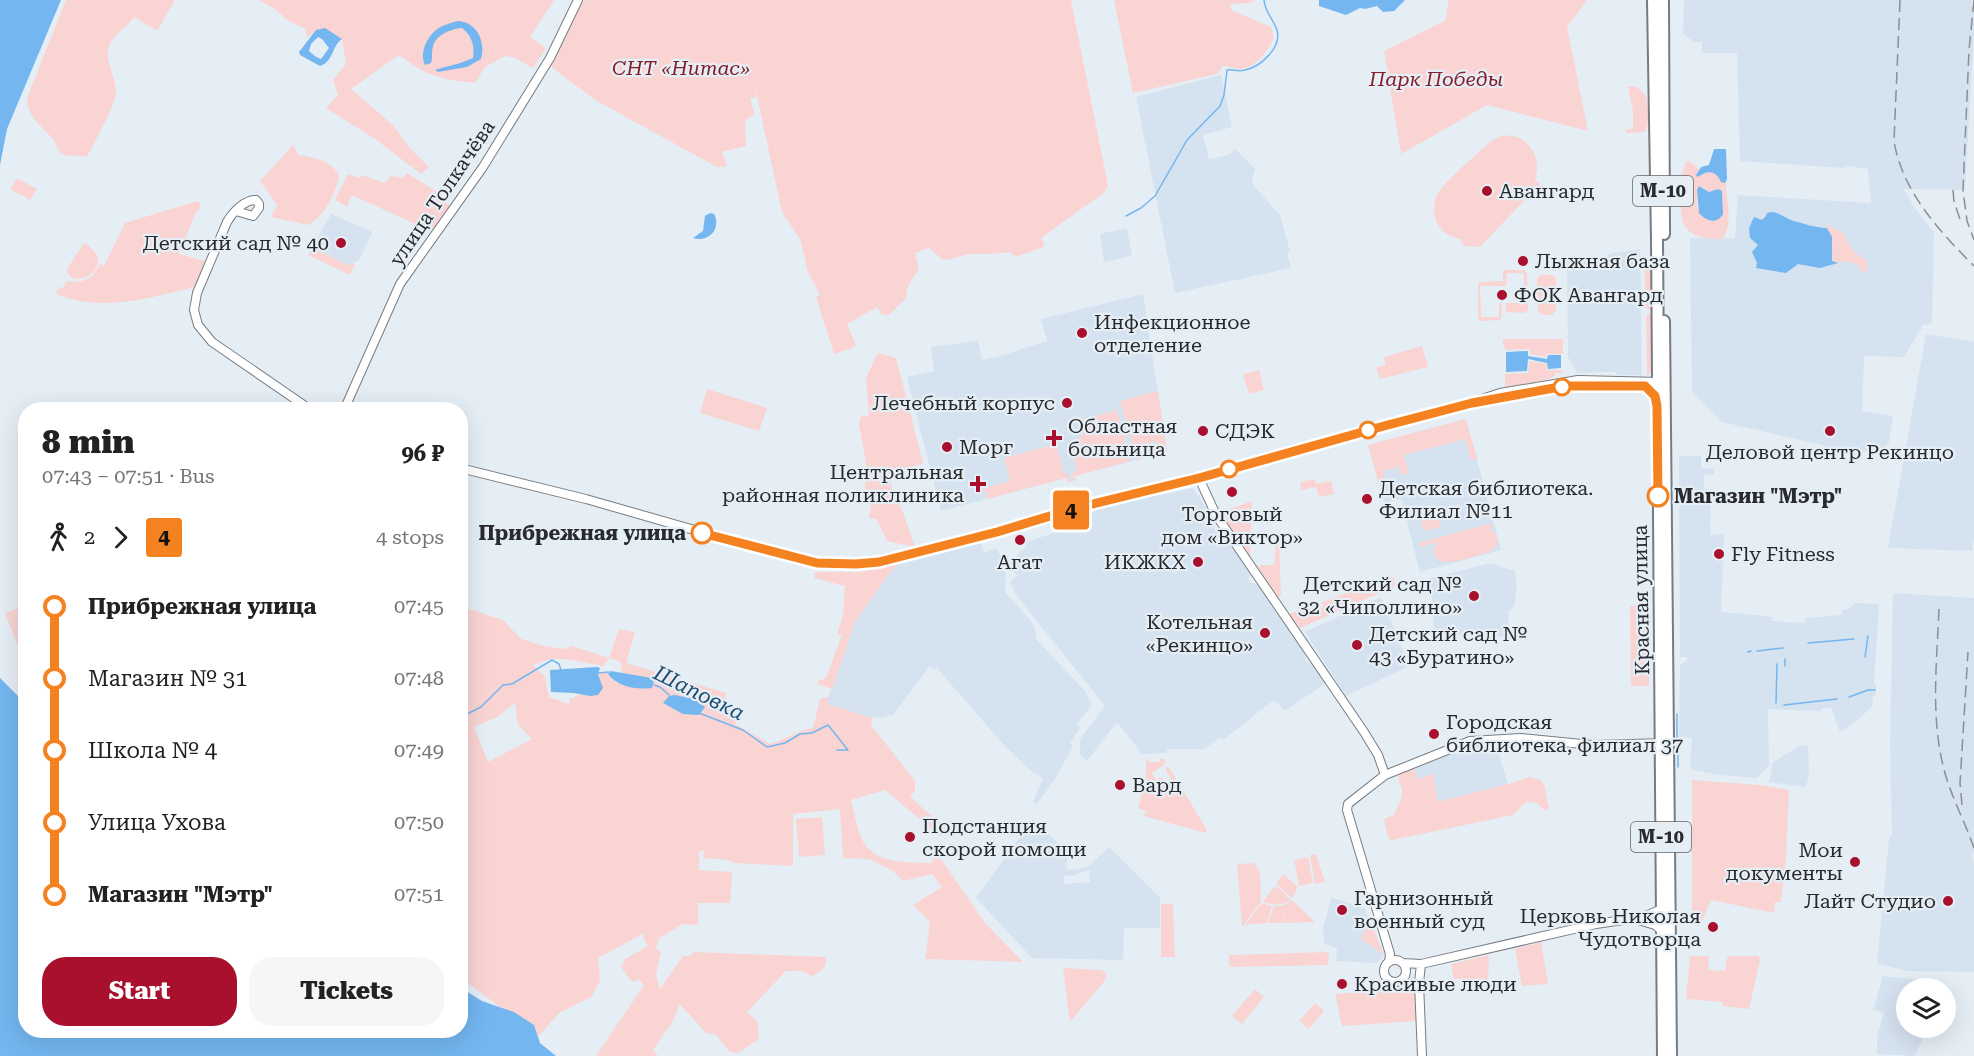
<!DOCTYPE html>
<html lang="en">
<head>
<meta charset="utf-8">
<style>
	body { margin:0; font-family:"Roboto Serif",serif; background:#f6f6f6; color:#222; height:100vh; display:flex; flex-direction:column; font-size:22px; white-space:nowrap }
	* { box-sizing:border-box; margin:0 }
	p { font-size:20px; color:#767676 }
	.icon { flex:none; width:33px; height:33px; fill:none; stroke:currentColor; stroke-width:2; stroke-linecap:round; stroke-linejoin:round }
	.map { position:relative; flex:1; overflow:hidden }
	.sheet { position:absolute; left:18px; top:402px; width:450px; height:636px; display:flex; flex-direction:column; background:#fff; border-radius:24px; box-shadow:0 6px 24px #0002 }
	.sheet>* { flex:none }
	.badge { padding:0 12px; border-radius:4px; font-size:21px; line-height:39px }
	.fabs { position:absolute; left:1896px; top:978px; display:grid; gap:12px }
	.fabs a { display:grid; place-items:center; width:60px; height:60px; border-radius:50%; background:#fff; box-shadow:0 6px 24px #0002; font-size:30px }
	.map>.badge { position:absolute; translate:-50% -50%; box-shadow:0 0 0 3px #fff }
	.legs { display:flex; align-items:center; gap:9px; height:66px; padding:0 24px; font-size:20px }
	.legs p { margin-inline-start:auto }
	.overview { display:flex; align-items:center; justify-content:space-between; height:102px; padding:0 24px }
	h1 { font-size:33px; font-weight:800; line-height:45px }
	.primary-button { display:flex; gap:12px; margin-top:auto; padding:12px 24px }
	.primary-button a { flex:1; height:69px; border-radius:24px; background:#a8102d; color:#fff; font-size:24px; font-weight:800; line-height:69px; text-align:center }
	.primary-button a+a { background:#f6f6f6; color:#222 }
	ul { padding:0 24px; list-style:none }
	li { display:flex; align-items:center; gap:21px; height:72px; font-size:22px }
	li i { display:grid; place-items:center; width:9px; height:100%; margin:0 8px; background:currentColor }
	li i::after { content:''; width:15px; height:15px; margin:-8px; border:4px solid; border-radius:50%; background:#fff }
	li p { margin-inline-start:auto }
	li:first-child i { background:linear-gradient(#0000 50%,currentColor 0) }
	li:last-child i { background:linear-gradient(currentColor 50%,#0000 0) }
	.map>svg:first-child { display:block }
</style>
</head>
<body>
<div class="map">
<svg width="1974" height="1056" viewBox="0 0 1974 1056">
	<rect width="100%" height="100%" fill="#e6eef5"/>
	<!-- built -->
	<path fill="#d5e2ef" fill-rule="evenodd" d="M1684 0H1972L1971 6H1974V32L1965 190 1903 189 1917 211 1934 232 1932 323 1923 325 1904 357 1864 356 1862 411 1893 416 1889 442 1882 450 1872 452 1835 448 1722 422 1692 392 1690 238H1735L1738 195 1871 203 1868 169 1848 166 1844 168 1740 161 1737 53H1702V42H1694L1683 34Z
		M1221 75 1232 127 1203 135 1209 159 1229 155 1235 149 1255 169 1252 180 1254 186 1280 215 1290 251 1287 253 1291 268 1175 293 1136 97Z
		M331 214 372 232 360 259 349 265 312 248Z
		M1127 228 1132 256 1104 262 1100 234Z
		M1640 249 1642 375H1617V372H1606L1577 373 1568 357 1567 260 1599 258 1614 253Z
		M1143 294 1167 452 1075 476 1076 480 1068 482 1066 478 941 511 907 377 934 371 931 347 978 341 982 360 1004 355 1047 341 1041 319Z
		M1926 334 1974 342V539L1972 551 1888 548Z
		M1466 419 1501 550 1420 572 1401 499 1384 503 1368 445Z
		M1679 456H1701V468L1714 469V474L1704 475V489H1711L1710 535 1723 534 1724 536 1721 612 1767 616 1772 617V621L1804 623 1805 618 1842 615V610H1847L1855 603 1879 604 1874 683H1876V696H1873L1872 707 1861 717 1840 732 1831 708H1822L1821 711 1768 709 1769 766 1757 778 1721 775 1693 770 1690 766 1692 738 1679 737 1680 665 1687 660V657H1680Z
		M1193 488 1215 521 1212 525 1218 535 1224 533 1251 572 1248 579 1251 583 1259 584 1305 653 1306 662 1313 664 1326 683 1286 710H1284L1274 700 1223 740 1221 738 1217 739 1205 749H1167V753L1140 754 1139 750 1117 722 1087 761 1080 755V739L1105 706 1016 595 1010 582 1017 575 1011 569 1012 557 1015 558 1021 550 1026 548 1024 543 1076 525 1075 520 1079 519V517L1110 505Z
		M981 543 984 553 996 548 1004 561 1006 568 1005 592 1032 622 1035 629 1036 639 1085 691 1092 705 1076 725 1080 728 1070 743 1073 746 1057 776 1037 804 1033 802 1043 778 1031 771 1002 743 936 667 935 669 930 666 893 715 879 718 861 716 826 704 855 622 891 571 899 564Z
		M1491 563 1515 571 1517 585 1514 606 1508 611 1509 626 1504 637 1434 634 1431 578Z
		M1893 593 1974 598V853L1972 854 1974 866V972L1908 971 1877 964 1889 839 1892 836 1890 748Z
		M1381 597 1406 658 1407 667 1346 696 1305 632Z
		M1496 744 1508 784 1438 802 1417 780 1414 769 1469 746Z
		M1808 745 1809 775 1806 787 1769 782 1773 762 1799 746Z
		M1033 819 1068 853 1066 869 1069 870 1088 867 1109 847 1160 898V928H1124L1123 960 1032 958 976 898ZM1089 870 1090 882 1064 884V875L1071 876Z
		M1331 897 1366 909 1365 913 1367 914 1384 955 1377 963 1336 961 1337 948 1324 944 1323 929Z
		M1883 976 1923 980 1921 988H1906V1028H1927L1915 1056 1877 1054V1036L1884 1013 1873 1010Z"/>
	<!-- green -->
	<path fill="#f9d4d3" fill-rule="evenodd" d="M66 0H175L157 31 134 17C126 29 112 34 108 50 106 63 116 78 116 92 115 106 94 143 87 157 80 155 70 157 63 154 57 151 56 143 52 138 40 124 28 118 27 98Z
		M259 0H554L530 37 546 48 533 68 515 58 505 56 485 67 475 83C438 79 429 77 399 55L351 89 393 125 409 147 429 167 421 174 375 139 326 108 338 95 333 80 346 64 342 39 316 30 308 37 304 28 287 20 275 9Z
		M584 0H1071L1108 185 1105 192 1041 238 1044 243 1043 247 1016 257 1010 252C996 254 984 254 971 254 961 255 953 260 943 260L929 248 915 253 919 269 908 286 906 298 889 315 881 314 877 307 847 324 856 345 852 348 834 354 816 297 820 295 808 272 800 239 782 212 755 87 756 97 750 99 755 114 745 121 746 146 722 152 727 166 717 167 595 100 550 66 560 44Z
		M1114 0H1255L1250 3 1231 4 1230 7 1233 11 1271 27 1274 37C1268 51 1255 70 1238 69 1232 68 1228 66 1223 66L1217 74 1133 93Z
		M1449 0H1587L1567 27 1588 131 1487 105 1401 154 1384 51 1446 20 1447 8Z
		M1634 86C1638 88 1643 91 1645 96 1649 104 1650 124 1645 132L1626 133V129H1633V112L1628 87Z
		M1501 136C1526 132 1543 155 1535 179L1540 184 1480 247 1463 246 1460 239C1450 237 1442 232 1437 223 1433 215 1433 204 1437 195 1445 181 1478 153 1491 141Z
		M293 145 299 155C314 158 331 160 339 175 337 192 324 217 308 225L271 217 277 205 260 181Z
		M1689 161 1699 169 1697 173 1699 177 1704 173C1714 171 1717 173 1721 182L1726 181C1726 199 1734 226 1722 239 1696 239 1680 234 1681 205 1681 188 1679 180 1686 162ZM1702 187 1709 192 1718 189 1722 191 1723 206 1712 221C1697 215 1692 201 1702 187Z
		M407 173 442 195 440 199 451 206 432 232 352 195 347 207 335 200 348 174 358 178 362 175 385 183 391 176 403 178Z
		M17 178 37 189 30 200 10 189Z
		M197 201 201 204 199 210 196 212 179 254 205 261 195 287C149 298 101 313 56 294L59 287 63 288 67 281C84 283 92 280 100 264L104 266 125 223Z
		M1827 225 1845 234C1847 245 1856 256 1867 260V271L1865 273 1861 272 1860 266 1850 262H1833L1831 235 1825 228Z
		M84 243 87 244C91 248 99 255 98 260 98 274 83 281 72 278L68 274 67 269Z
		M312 248 348 265 352 263 355 264 350 275 308 255Z
		M1648 267 1651 270V311L1645 307V270Z
		M1505 270H1524L1527 273 1528 310 1524 313 1506 312V303H1524V273H1507L1506 286H1480L1481 317H1499V303H1502L1501 320 1480 321 1478 318V284L1480 282 1503 281V273Z
		M1541 275H1553L1556 279V310L1552 315H1543L1538 311 1537 279Z
		M1650 313 1652 314 1653 370 1647 376 1646 316Z
		M1503 339H1563V354H1547L1546 357 1530 354 1529 349 1506 350 1503 345Z
		M1422 346 1428 367 1380 379 1376 367 1386 365 1384 357Z
		M878 353 896 358 923 463 890 475 893 497 901 507 915 547 887 541 876 518 869 519 871 504 865 487 866 462 859 425 860 417 869 415 866 378Z
		M1529 361 1547 364V370H1562L1564 373H1555V376L1546 380 1505 387V374L1528 373Z
		M1259 370 1264 390 1249 394 1243 374Z
		M707 389 767 408 759 431 700 413Z
		M1158 391 1167 452 1136 460V458L1160 452 1157 441 1133 447 1120 401Z
		M1114 408H1116L1131 461 1075 476 1076 480 1074 481 1072 473 1077 471 1069 441 1083 437 1079 420 1114 411Z
		M1466 419 1477 459 1471 460 1465 439 1404 455 1409 473 1401 475 1399 467 1384 471 1385 479 1378 481 1368 445Z
		M1056 444 1064 474 1068 473 1071 482H1068L1066 478 987 499 984 488 1010 481 1004 458Z
		M1315 479 1316 484 1331 481 1334 494 1319 497 1316 487 1301 490 1300 482Z
		M1252 501 1250 559 1219 513Z
		M1437 512 1441 527 1424 531 1420 516Z
		M1492 523 1493 526 1489 528C1500 534 1501 546 1489 552 1475 556 1423 577 1436 542L1420 547 1419 543Z
		M1276 536 1279 537 1281 595 1278 598 1258 568 1261 565H1272L1275 562Z
		M898 563 899 564 891 571 855 622 832 689 817 684 819 680H823L827 676 842 634 837 635 843 614 845 586 814 578 815 572H861Z
		M1389 575 1394 578 1395 583 1393 587 1300 628 1290 616 1291 613 1310 608 1312 612 1323 607 1321 603Z
		M1649 605V686H1631L1630 606Z
		M25 606H26L25 665 5 613Z
		M460 606 503 620 521 639 544 646 565 649 572 646 609 658 619 629 635 632 626 663 726 693 722 705 738 715 735 724 770 744C787 739 796 731 813 728L820 699 829 697 827 704 872 718 871 725 915 781V791L910 797 950 832 940 836 885 790 851 800C854 812 856 825 861 837 872 865 907 862 932 863L933 858 941 859 985 923 1023 962 925 959 930 922 913 905 942 887 932 874 903 881 893 871 869 859 843 858 840 809 793 814V866L734 863 729 860 703 858 704 851H699V870L732 872 730 903H698V925L683 924 659 938 656 949 661 952 656 974 660 989 683 956H690L694 952 826 957C828 968 820 972 811 976L802 971H786L747 1012 758 1022 759 1039 738 1053 730 1052 715 1034 706 1033 680 1004 672 1023 653 1050 658 1056H596L644 985 639 980 632 982 621 967 625 959 648 946 643 937 644 933 602 956H598L600 981 592 996 559 1013 539 1036 461 978ZM609 658 621 662 622 674 652 678 654 681 637 688 615 682 608 672 598 673 603 688 598 694H581L570 699 569 704 549 697 545 677 534 666C552 652 582 663 603 666ZM515 703 518 725 532 739 488 762 474 727 497 717Z
		M1160 758 1165 760 1164 765 1152 773 1156 780 1162 777 1166 784 1172 780 1166 771V767H1169L1207 830 1206 833 1144 816 1146 811 1138 808 1146 779V759H1148L1149 762H1160Z
		M1414 769 1417 779 1433 774 1438 802 1508 784 1530 777 1540 780 1544 784 1549 808 1546 811 1537 803 1526 802 1513 815 1392 840 1388 838 1384 819 1394 815C1397 808 1403 798 1402 790 1400 783 1398 781 1399 774Z
		M1692 780 1760 785 1789 790 1786 858 1781 902H1775L1774 913 1711 900 1700 926 1692 925Z
		M822 817 825 855 799 857 796 819Z
		M1316 854 1325 882 1315 884 1310 855Z
		M1308 857 1313 883 1299 886 1294 860Z
		M1254 863 1260 872 1261 902 1242 927 1237 864Z
		M1283 874 1298 887 1292 898 1278 886 1277 882Z
		M1277 887 1291 900C1281 906 1274 905 1263 902L1273 888Z
		M1292 900 1315 922 1286 923 1283 907 1285 923H1268L1274 906H1283Z
		M1262 903 1272 906 1267 923 1249 924 1243 928Z
		M1161 904H1173L1175 957H1161Z
		M1367 927H1373L1384 955 1361 939Z
		M1541 942 1548 984 1522 986 1515 949Z
		M1329 952 1328 965 1229 967V955Z
		M1489 955 1488 980 1454 979 1451 964Z
		M1690 956H1709L1708 970 1725 971 1727 958 1729 956H1758L1760 960 1749 1009 1723 1006V1002L1686 999Z
		M1063 968 1102 970 1107 975 1103 983 1070 1022Z
		M1408 979H1411L1414 982 1417 1021 1342 1026 1335 994 1385 990 1389 992V984L1400 985Z
		M1255 989 1264 997 1242 1024 1232 1016Z
		M1315 1003 1324 1011 1309 1029 1299 1021Z"/>
	<!-- water -->
	<path fill="#73b6f0" fill-rule="evenodd" d="M0 0H61L7 129 0 165Z
		M1319 0H1405L1394 11 1383 12 1377 6 1365 9 1360 8 1346 15 1319 6Z
		M458 21C477 22 486 42 481 59L467 67 438 72 435 70C447 66 461 64 473 58 475 46 472 36 462 28 451 29 435 35 433 47 431 53 433 57 431 63L425 65C419 54 427 37 436 30 442 25 451 23 458 21Z
		M325 28 342 39C331 47 334 61 320 66L300 55 299 52 316 30ZM318 37 322 39 329 48 321 59 316 57 309 51 311 44Z
		M1714 149H1726L1727 179 1725 183 1721 182C1716 170 1707 170 1698 177L1696 175 1701 167 1709 165Z
		M1699 186 1709 192 1718 189 1722 191 1723 214C1717 225 1706 221 1699 213L1697 190Z
		M1772 212C1781 213 1786 219 1794 221 1805 224 1816 228 1827 228L1832 237V261L1838 263 1820 268 1798 264 1786 273 1756 268 1757 263 1752 252 1758 245 1750 238 1749 228 1754 217 1762 220 1766 216 1767 213Z
		M710 213 714 214C722 229 708 243 693 238L703 231 705 216Z
		M1528 351V356L1547 359 1548 355H1561V368L1548 369 1547 363 1528 359 1527 371 1506 372V352Z
		M597 667 600 668 598 674 603 688 598 695 590 696 574 693 551 692 550 670Z
		M611 671 652 678 654 681 652 688C636 690 618 687 608 674Z
		M0 678 25 703 26 1030H460L461 988 482 1001 514 1012 534 1025 540 1043 556 1056H0Z
		M675 695 694 699 705 707 699 715 683 714 663 703 669 696Z"/>
	<g fill="none" stroke-linecap="round" stroke-linejoin="round">
		<!-- stream -->
		<path stroke="#73b6f0" stroke-width="1.5" d="M1126 216 1141 208 1155 196 1187 140 1220 106 1224 95 1227 70C1232 69 1239 72 1245 70 1260 67 1282 48 1277 30 1273 19 1265 12 1264 0
			M1808 643 1854 639
			M1757 651 1783 648
			M1748 652 1751 651
			M1865 657 1868 636
			M1785 666V659
			M598 673 609 672
			M654 685 660 687 669 695
			M1849 697 1868 690H1875
			M1776 703 1777 664
			M1784 705 1837 699
			M699 713 743 730 767 747 785 743 800 734 812 733 828 725 848 750H837
			M1677 714V739
			M460 721 469 713 481 707 503 685 512 684 552 660 559 664 561 670
			M1678 748V767"/>
		<!-- secondary casing -->
		<g stroke="#767c82" stroke-width="10">
			<path id="secondary" d="M236 211 253 216 259 208V204L256 200C245 199 232 213 227 222L197 293 194 310 198 325 212 342 311 410
				M1562 387 1661 384
				M344 410 400 284 483 167 550 58 578 0
				M460 468 586 499 799 560 836 565 866 564 889 559 997 532 1080 507 1199 478 1384 426 1449 410 1500 393 1578 380 1661 382
				M1199 478 1216 515 1364 732 1378 755 1385 775
				M1635 919 1655 925 1662 931
				M1384 971a11 11 0 1 1 22 0a11 11 0 1 1-22 0Z
				M1389 962 1390 954 1347 810 1348 804 1353 800 1385 775 1470 741 1521 738 1592 745 1665 743
				M1403 963 1421 964 1596 924 1643 917 1662 909
				M1421 964 1419 983 1422 1056"/>
		</g>
		<!-- highway casing -->
		<g stroke="#767c82" stroke-width="14">
			<path id="highway" d="M1653 0 1657 240 1663 1056
				M1663 0 1664 234
				M1664 321 1671 1056"/>
		</g>
		<!-- secondary -->
		<use href="#secondary" stroke="#fff" stroke-width="8"/>
		<!-- highway -->
		<use href="#highway" stroke="#fff" stroke-width="10"/>
		<!-- rail -->
		<path stroke="#8a8f94" stroke-width="1.5" stroke-dasharray="12 6" stroke-linecap="butt" d="M1900 0 1894 141C1902 191 1939 231 1974 266
			M1974 0 1969 50 1963 190 1967 221 1974 240
			M1953 190 1954 202 1960 219
			M1939 609C1937 660 1931 711 1942 761 1948 791 1964 819 1974 848
			M1962 805 1960 783 1968 652"/>
	</g>
	<g fill="none" stroke-linecap="round" stroke-linejoin="round">
		<!-- line-1 casing -->
		<g stroke="#fff" stroke-width="14">
			<path id="line-1" d="M702 533 817 563 856 564 879 562 997 532 1080 507 1199 478 1384 426 1472 403 1565 386H1645L1655 396 1657 406 1658 496"/>
		</g>
		<!-- line-1 -->
		<use href="#line-1" stroke="#f58220" stroke-width="9"/>
	</g>
	<!-- markers -->
	<g fill="#a8102d" stroke="#e6eef5" stroke-width="2">
		<circle cx="1487" cy="191" r="6"/>
		<circle cx="341" cy="243" r="6"/>
		<circle cx="1523" cy="261" r="6"/>
		<circle cx="1502" cy="295" r="6"/>
		<circle cx="1082" cy="333" r="6"/>
		<circle cx="1067" cy="403" r="6"/>
		<circle cx="1203" cy="431" r="6"/>
		<circle cx="1830" cy="431" r="6"/>
		<path d="M1051 429h6v6h6v6h-6v6h-6v-6h-6v-6h6z"/>
		<circle cx="947" cy="447" r="6"/>
		<path d="M975 475h6v6h6v6h-6v6h-6v-6h-6v-6h6z"/>
		<circle cx="1232" cy="492" r="6"/>
		<circle cx="1367" cy="499" r="6"/>
		<circle cx="1020" cy="540" r="6"/>
		<circle cx="1719" cy="554" r="6"/>
		<circle cx="1198" cy="562" r="6"/>
		<circle cx="1474" cy="596" r="6"/>
		<circle cx="1265" cy="633" r="6"/>
		<circle cx="1357" cy="645" r="6"/>
		<circle cx="1434" cy="734" r="6"/>
		<circle cx="1120" cy="785" r="6"/>
		<circle cx="910" cy="837" r="6"/>
		<circle cx="1855" cy="862" r="6"/>
		<circle cx="1948" cy="901" r="6"/>
		<circle cx="1342" cy="910" r="6"/>
		<circle cx="1713" cy="927" r="6"/>
		<circle cx="1342" cy="984" r="6"/>
	</g>
	<g fill="#fff" stroke="#f58220" stroke-width="3">
		<circle cx="1562" cy="387" r="8"/>
		<circle cx="1368" cy="430" r="8"/>
		<circle cx="1229" cy="469" r="8"/>
		<circle cx="1658" cy="496" r="10"/>
		<circle cx="702" cy="533" r="10"/>
	</g>
	<g text-anchor="middle" stroke-width="4.5" stroke-linejoin="round" paint-order="stroke">
		<!-- shield labels -->
		<g fill="#e6eef5" stroke="#616569" stroke-width="1.5">
			<rect x="1633" y="176" width="60" height="30" rx="4.5"/>
			<rect x="1631" y="822" width="60" height="30" rx="4.5"/>
		</g>
		<g font-size="18" font-weight="bold" fill="#282a2d">
			<text x="1663" y="197">М-10</text>
			<text x="1661" y="843">М-10</text>
		</g>
		<!-- park labels -->
		<g font-size="20" font-style="italic" fill="#861e2a" stroke="#e6eef5">
			<text x="681" y="75">СНТ «Нитас»</text>
			<text x="1436" y="86">Парк Победы</text>
		</g>
		<!-- poi labels -->
		<g font-size="20" fill="#282a2d" stroke="#e6eef5" text-anchor="start">
			<text x="1499" y="198">Авангард</text>
			<text x="329" y="250" text-anchor="end">Детский сад № 40</text>
			<text x="1535" y="268">Лыжная база</text>
			<text x="1514" y="302">ФОК Авангард</text>
			<text x="1094" y="329">Инфекционное<tspan x="1094" dy="23">отделение</tspan></text>
			<text x="1055" y="410" text-anchor="end">Лечебный корпус</text>
			<text x="1068" y="433">Областная<tspan x="1068" dy="23">больница</tspan></text>
			<text x="1215" y="438">СДЭК</text>
			<text x="959" y="454">Морг</text>
			<text x="1830" y="459" text-anchor="middle">Деловой центр Рекинцо</text>
			<text x="964" y="479" text-anchor="end">Центральная<tspan x="964" dy="23">районная поликлиника</tspan></text>
			<text x="1379" y="495">Детская библиотека.<tspan x="1379" dy="23">Филиал №11</tspan></text>
			<text x="1232" y="521" text-anchor="middle">Торговый<tspan x="1232" dy="23">дом «Виктор»</tspan></text>
			<text x="1731" y="561">Fly Fitness</text>
			<text x="1020" y="569" text-anchor="middle">Агат</text>
			<text x="1186" y="569" text-anchor="end">ИКЖКХ</text>
			<text x="1462" y="591" text-anchor="end">Детский сад №<tspan x="1462" dy="23">32 «Чиполлино»</tspan></text>
			<text x="1253" y="629" text-anchor="end">Котельная<tspan x="1253" dy="23">«Рекинцо»</tspan></text>
			<text x="1369" y="641">Детский сад №<tspan x="1369" dy="23">43 «Буратино»</tspan></text>
			<text x="1446" y="729">Городская<tspan x="1446" dy="23">библиотека, филиал 37</tspan></text>
			<text x="1132" y="792">Вард</text>
			<text x="922" y="833">Подстанция<tspan x="922" dy="23">скорой помощи</tspan></text>
			<text x="1843" y="857" text-anchor="end">Мои<tspan x="1843" dy="23">документы</tspan></text>
			<text x="1354" y="905">Гарнизонный<tspan x="1354" dy="23">военный суд</tspan></text>
			<text x="1936" y="908" text-anchor="end">Лайт Студио</text>
			<text x="1701" y="923" text-anchor="end">Церковь Николая<tspan x="1701" dy="23">Чудотворца</tspan></text>
			<text x="1354" y="991">Красивые люди</text>
		</g>
		<!-- street labels -->
		<g font-size="20" fill="#282a2d" stroke="#e6eef5">
			<text transform="translate(442 193) rotate(-56)" y="7">улица Толкачёва</text>
			<text transform="translate(1641 600) rotate(-91)" y="7">Красная улица</text>
		</g>
		<!-- stop labels -->
		<g font-size="20" font-weight="bold" fill="#282a2d" stroke="#e6eef5" text-anchor="start">
			<text x="1674" y="503">Магазин "Мэтр"</text>
			<text x="686" y="540" text-anchor="end">Прибрежная улица</text>
		</g>
		<!-- water labels -->
		<g font-size="21" font-style="italic" fill="#1b4c72" stroke="#e6eef5">
			<text transform="translate(699 693) rotate(26)" y="7">Шаповка</text>
		</g>
	</g>
</svg>
<div class="fabs">
<a><svg class="icon" aria-label="layers" viewBox="0 0 24 24"><path d="M12 4l9 5-9 5-9-5zM3 14l9 5 9-5"/></svg></a>
</div>
<b class="badge" style="left:1071px;top:510px;background:#f58220;color:#111">4</b>
<section class="sheet">
<div class="overview"><div><h1>8 min</h1><p>07:43 – 07:51 · Bus</p></div><b>96 ₽</b></div>
<div class="legs"><svg class="icon" aria-label="walk" viewBox="0 0 24 24"><circle cx="13" cy="4" r="2"/><path d="M13 8l-2 6 4 7M11 14l-3 7M7 12l3-4h3l4 4"/></svg>2<svg class="icon" aria-label="forward" viewBox="0 0 24 24"><path d="M9 5l7 7-7 7"/></svg><b class="badge" style="background:#f58220;color:#111">4</b><p>4 stops</p></div>
<ul>
<li><i style="color:#f58220"></i><b>Прибрежная улица</b><p>07:45</p></li>
<li><i style="color:#f58220"></i><span>Магазин № 31</span><p>07:48</p></li>
<li><i style="color:#f58220"></i><span>Школа № 4</span><p>07:49</p></li>
<li><i style="color:#f58220"></i><span>Улица Ухова</span><p>07:50</p></li>
<li><i style="color:#f58220"></i><b>Магазин &quot;Мэтр&quot;</b><p>07:51</p></li>
</ul>
<div class="primary-button"><a>Start</a><a>Tickets</a></div>
</section>
</div>
</body>
</html>
